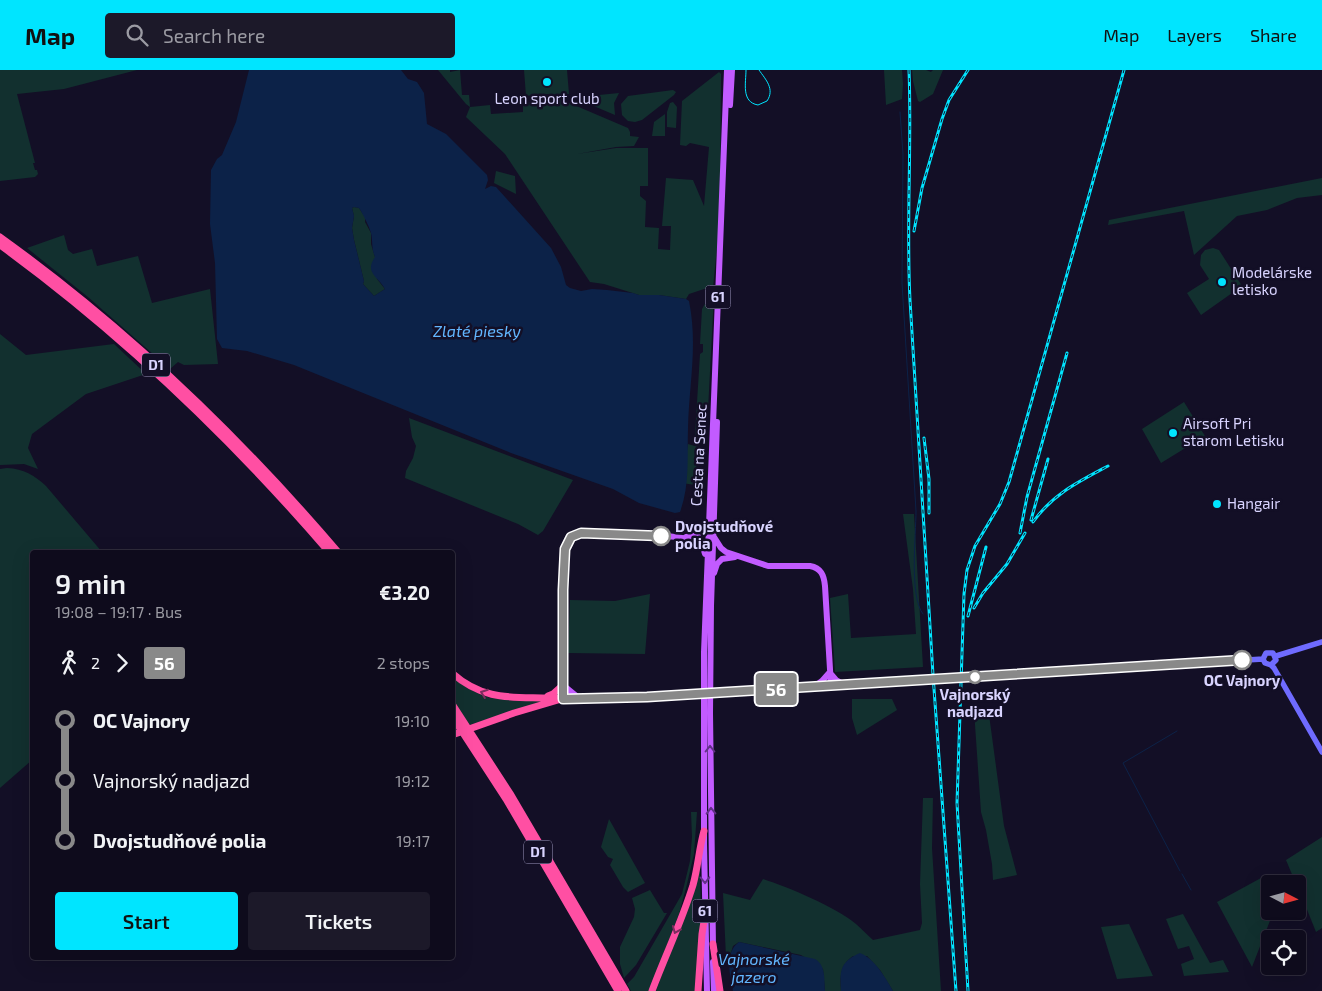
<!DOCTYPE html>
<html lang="en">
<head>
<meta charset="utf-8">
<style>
	body { margin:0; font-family:"Exo 2",sans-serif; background:#1c1929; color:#f1f3f6; height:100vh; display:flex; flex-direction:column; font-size:19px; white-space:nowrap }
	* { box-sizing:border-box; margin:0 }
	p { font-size:16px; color:#9b9ba3 }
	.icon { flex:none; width:28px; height:28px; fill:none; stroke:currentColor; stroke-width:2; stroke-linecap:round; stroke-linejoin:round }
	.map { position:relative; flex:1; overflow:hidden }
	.sheet { position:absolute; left:30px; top:480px; width:425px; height:410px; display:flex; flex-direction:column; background:#0e0b1c; border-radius:5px; box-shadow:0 5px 20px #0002,0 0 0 1px #2e2b3b }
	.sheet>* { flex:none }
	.badge { padding:0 10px; border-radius:4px; font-size:18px; line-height:32px }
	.needle { width:32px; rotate:96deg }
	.buttons { position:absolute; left:1261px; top:805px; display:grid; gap:10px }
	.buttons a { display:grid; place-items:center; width:45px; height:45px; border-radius:5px; background:#0e0b1c; box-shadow:0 5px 20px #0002,0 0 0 1px #2e2b3b; font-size:25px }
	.map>.badge { position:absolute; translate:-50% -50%; box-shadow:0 0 0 2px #fff }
	.legs { display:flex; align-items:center; gap:8px; height:55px; padding:0 25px; font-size:16px }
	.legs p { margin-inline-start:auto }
	.summary { display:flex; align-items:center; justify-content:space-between; height:85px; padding:0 25px }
	h1 { font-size:28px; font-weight:600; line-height:38px }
	.cta { display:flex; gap:10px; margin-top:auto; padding:10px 25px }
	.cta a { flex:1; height:58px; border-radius:5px; background:#00e5ff; color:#111; font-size:20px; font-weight:600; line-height:58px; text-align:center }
	.cta a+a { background:#1c1929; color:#f1f3f6 }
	ul { padding:0 25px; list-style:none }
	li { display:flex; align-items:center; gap:18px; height:60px; font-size:19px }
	li i { display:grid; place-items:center; width:8px; height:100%; margin:0 6px; background:currentColor }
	li i::after { content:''; width:12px; height:12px; margin:-6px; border:4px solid; border-radius:50%; background:#0e0b1c }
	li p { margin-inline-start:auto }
	li:first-child i { background:linear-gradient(#0000 50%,currentColor 0) }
	li:last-child i { background:linear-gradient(currentColor 50%,#0000 0) }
	header { display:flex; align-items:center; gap:30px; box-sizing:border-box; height:70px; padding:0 25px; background:#00e5ff; color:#111 }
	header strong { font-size:24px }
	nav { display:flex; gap:28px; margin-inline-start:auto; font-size:18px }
	.search { width:350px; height:45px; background:#1c1929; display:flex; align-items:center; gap:12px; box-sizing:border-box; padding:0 18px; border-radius:5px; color:#9b9ba3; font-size:19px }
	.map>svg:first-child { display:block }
</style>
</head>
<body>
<header>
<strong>Map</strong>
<div class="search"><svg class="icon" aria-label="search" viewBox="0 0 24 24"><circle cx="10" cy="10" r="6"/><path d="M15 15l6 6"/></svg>Search here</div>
<nav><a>Map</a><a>Layers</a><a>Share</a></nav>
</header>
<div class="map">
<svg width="1322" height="921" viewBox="0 0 1322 921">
	<rect width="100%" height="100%" fill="#130f26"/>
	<!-- green -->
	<path fill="#12302f" d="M0 0H137L64 19 17 24 35 93H33L35 100H37L38 104 35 107 0 111Z
		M438 0H450V2L460 0 462 25H469L470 37 490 35 491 44 523 42V33L560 29 628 58 630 62V66L639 67 634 76 616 77 577 84 616 78H648V116H640V126L646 131 645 157 659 158 658 179 670 180 671 156H662L666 108 693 110 704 136 709 77 690 73 686 76 680 75 682 31 719 2 721 4 720 146 713 218 704 219 689 224 686 229 659 225H639L604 214 590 212 505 84 466 47 470 37 466 34Z
		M524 0H567L569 24 549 26 548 24 526 26Z
		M884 0H902L903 14 902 29 886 35Z
		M912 0H926L931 2 933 0H943L933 24 920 32 918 31 913 11Z
		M673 20 676 22 674 25 642 50 635 52 628 51 622 45 621 34 628 26Z
		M619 23 614 33 615 45 577 29 579 27Z
		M673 32 677 37 676 58 667 57V42L670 33Z
		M665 44V66H652L654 52Z
		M496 101 515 106 516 124 494 113Z
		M1322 108V125L1297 128 1267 140 1237 146 1194 185 1184 141 1108 155 1109 150Z
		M354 137 359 138 365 147V152L371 163V174L375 187 377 209 385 219 374 226 363 214 364 211 354 170 352 158 354 146 352 138Z
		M64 165 68 180 73 184 92 179 97 196 138 186 152 233 210 219 218 294 184 295 178 292 170 299 88 227 27 178Z
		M1213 178 1219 180 1242 216 1201 245 1187 223 1209 209 1200 195 1201 185 1205 180Z
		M710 225H714L708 340 699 337 698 365H695L700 284 703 282V274H700L702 239Z
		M0 264 26 285 114 274 146 304 86 324 32 364 28 378 38 399 24 394 0 395Z
		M1184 332 1205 366 1161 393 1142 359Z
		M409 348 573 410 543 461 538 465 518 454 405 408 406 401 413 388 416 376 412 367Z
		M688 374 698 377 695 415 682 413Z
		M7 398C24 399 34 405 46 416L102 482H32V690L0 718V399Z
		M903 444H914L923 597 835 602 830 528 848 524 851 568 916 564 913 519Z
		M650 524 645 584 568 583 570 530 615 531Z
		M452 605 467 618 490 628 547 631 453 660Z
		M852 629H892L897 640 857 665 852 648Z
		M988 637 1004 756 1017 805 993 810 992 794 986 760 981 742 974 640Z
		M923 728H933L932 778 941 921H893L880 900 867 886H853C840 895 840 906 841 921H825L823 899 801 885 739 872 733 876 730 886 726 887 723 823 750 830 763 809C788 817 836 837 856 854 862 859 867 865 873 870L920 860 922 853 920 814Z
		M691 742H697L694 784 687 814 679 844 649 921H631L627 914 634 907 682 824 690 791 692 767Z
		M609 749 645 813 628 822 623 817 610 795 613 789 608 787 601 777Z
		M1322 767V858L1316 862 1298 817V814H1296L1286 790Z
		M700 798 701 851 696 921H656Z
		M1261 808 1270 835V841L1273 843 1252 897 1217 832Z
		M650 820 664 843H667L636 895 624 908 620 894V877L634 847 635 839 632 828Z
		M1183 844 1210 893 1223 890 1229 902 1184 906 1181 894 1194 889 1189 876 1178 879 1166 849Z
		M1129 854 1153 906 1117 909 1101 857Z"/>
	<!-- water -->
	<path fill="#0c2248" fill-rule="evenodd" d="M249 0H401L408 9 417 12 424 23 427 54 446 64 487 105 488 110 485 119 491 116 496 117 551 178 561 197 566 215 570 218 581 221 592 219 607 220 633 223 639 225H659L686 229 689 231C698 275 689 314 688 358 687 387 690 415 680 442L675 443 639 433 613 419 511 383 294 295 247 281 222 278 217 269 215 193 210 154 211 100 217 89 222 85 236 52ZM354 137 359 138C362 142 370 158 371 163 373 171 371 177 375 187 364 203 378 206 385 219L374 226 363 214 364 211 354 170 352 158 354 146 352 138Z
		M739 872 815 889C826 895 824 910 825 921H733C730 905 724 883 739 872Z
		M860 883C875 889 885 907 893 921H841C840 902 839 892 860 883Z"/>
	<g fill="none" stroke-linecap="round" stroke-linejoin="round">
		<!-- stream -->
		<path stroke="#0c2248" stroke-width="1" d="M900 42 903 84 902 213 916 441C916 464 909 527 923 544
			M1177 661 1123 693 1180 801
			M1182 804 1191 820"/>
		<!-- secondary -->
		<path stroke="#6f6bff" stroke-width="5.5" d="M1276 586 1322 572
			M1263 589 1265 593 1271 595 1274 598 1322 682
			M1263 589 1266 583H1273L1276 590 1271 595
			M563 629 647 627 1263 589"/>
		<!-- primary -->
		<path stroke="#c25bff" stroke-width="6" d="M730 35 732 0
			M686 467 702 464 707 455
			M714 467 721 478 726 482 768 496H810C821 498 824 505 825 516L831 616
			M714 503 717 494 722 489 735 487
			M830 603 836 610 845 615
			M563 615 580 629
			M814 617 822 611 830 602
			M563 629V520L565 479 569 469 581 463C605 463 679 463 697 472 702 475 704 479 705 484
			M713 877 710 643 711 536 717 352
			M713 892 714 921
			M707 921 704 774V582L727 0"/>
		<!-- highway -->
		<path stroke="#ff4fa3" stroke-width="7" d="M0 167C125 257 238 365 338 482
			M0 175C122 264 231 368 329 482
			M452 603C488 635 520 625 563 629
			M548 626 553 624 563 615
			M452 634 511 725 626 921
			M452 646 506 729 618 921
			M452 665 514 643 558 630
			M713 874 720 921
			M652 921C665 886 682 851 693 815 698 797 699 779 704 761
			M698 921 702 864 705 845"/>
		<!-- tram -->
		<path stroke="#00e5ff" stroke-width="1" d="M746 0C746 13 741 32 758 35L767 31C775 19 766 10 759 0"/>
		<!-- rail casing -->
		<g stroke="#00e5ff" stroke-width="3">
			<path id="rail" d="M909 0C912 77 906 154 910 230L933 605 956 921
				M914 161 922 118 942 49 949 30 968 0
				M924 368 929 409V443
				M1031 450 1048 389
				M1033 452C1053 424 1078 412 1108 396
				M1020 463 1027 427 1067 283
				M974 538 983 523 1007 494 1025 463
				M968 546 986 477
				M968 921 957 733 964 524 967 500 975 476 1000 434 1009 412 1124 0"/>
		</g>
		<!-- rail -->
		<use href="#rail" stroke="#130f26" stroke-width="1" stroke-dasharray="4" stroke-linecap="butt"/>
	</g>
	<!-- one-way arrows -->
	<defs><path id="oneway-chevron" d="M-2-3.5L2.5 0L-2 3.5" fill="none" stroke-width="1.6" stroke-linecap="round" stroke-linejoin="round" transform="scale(1.25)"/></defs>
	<g stroke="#7d2c5e">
		<use href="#oneway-chevron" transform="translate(484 623) rotate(-160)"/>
		<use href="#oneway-chevron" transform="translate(676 860) rotate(112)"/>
	</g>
	<g stroke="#623188">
		<use href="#oneway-chevron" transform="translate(710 679) rotate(-90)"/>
		<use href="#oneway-chevron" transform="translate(711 741) rotate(-91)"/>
		<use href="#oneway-chevron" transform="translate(705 810) rotate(89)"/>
	</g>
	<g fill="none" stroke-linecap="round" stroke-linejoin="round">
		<!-- line-1 casing -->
		<g stroke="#fff" stroke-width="11">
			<path id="line-1" d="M661 466 581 463 571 467 565 479 563 520V629L647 627 1242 590"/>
		</g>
		<!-- line-1 -->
		<use href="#line-1" stroke="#898989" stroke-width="8"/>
	</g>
	<!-- markers -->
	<g fill="#00e5ff" stroke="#130f26" stroke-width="2">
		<circle cx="547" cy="12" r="5"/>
		<circle cx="1222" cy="212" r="5"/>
		<circle cx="1173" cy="363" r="5"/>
		<circle cx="1217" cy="434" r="5"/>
	</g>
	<g fill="#fff" stroke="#898989" stroke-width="2.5">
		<circle cx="661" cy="466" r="9"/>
		<circle cx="1242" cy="590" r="9"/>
		<circle cx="975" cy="607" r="6"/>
	</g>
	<g text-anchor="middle" stroke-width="5" stroke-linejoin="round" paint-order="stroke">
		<!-- shield labels -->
		<g fill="#130f26" stroke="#9e99be" stroke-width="1">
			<rect x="705.5" y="215.5" width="25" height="23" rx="4"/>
			<rect x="142" y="283.5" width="28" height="23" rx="4"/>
			<rect x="524" y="770.5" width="28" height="23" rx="4"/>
			<rect x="692.5" y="829.5" width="25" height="23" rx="4"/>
		</g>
		<g font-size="14" font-weight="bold" fill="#d9d4ff">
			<text x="718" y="232">61</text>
			<text x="156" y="300">D1</text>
			<text x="538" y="787">D1</text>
			<text x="705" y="846">61</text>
		</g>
		<!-- poi labels -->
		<g font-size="15" fill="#d9d4ff" stroke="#130f26" text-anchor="start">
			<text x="547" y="34" text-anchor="middle">Leon sport club</text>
			<text x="1232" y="208">Modelárske<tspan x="1232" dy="17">letisko</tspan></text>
			<text x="1183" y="359">Airsoft Pri<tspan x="1183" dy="17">starom Letisku</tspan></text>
			<text x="1227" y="439">Hangair</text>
		</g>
		<!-- street labels -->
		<g font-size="15" fill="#d9d4ff" stroke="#130f26">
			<text transform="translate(699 385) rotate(-87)" y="5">Cesta na Senec</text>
		</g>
		<!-- stop labels -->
		<g font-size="15" font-weight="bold" fill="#d9d4ff" stroke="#130f26">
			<text x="675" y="462" text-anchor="start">Dvojstudňové<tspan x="675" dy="17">polia</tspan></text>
			<text x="1242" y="616">OC Vajnory</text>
			<text x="975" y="630">Vajnorský<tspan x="975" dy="17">nadjazd</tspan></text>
		</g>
		<!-- water labels -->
		<g font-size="16" font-style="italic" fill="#62b6ff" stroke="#130f26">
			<text x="477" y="267">Zlaté piesky</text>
			<text x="754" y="895">Vajnorské<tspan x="754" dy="18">jazero</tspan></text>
		</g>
	</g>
</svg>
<div class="buttons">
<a><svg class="needle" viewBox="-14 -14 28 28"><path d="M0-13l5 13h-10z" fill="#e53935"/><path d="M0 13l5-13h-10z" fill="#9b9ba3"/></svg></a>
<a><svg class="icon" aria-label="locate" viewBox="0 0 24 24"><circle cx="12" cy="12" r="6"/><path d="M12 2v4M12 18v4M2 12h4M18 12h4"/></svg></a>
</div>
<b class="badge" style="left:776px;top:619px;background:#898989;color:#fff">56</b>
<section class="sheet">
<div class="summary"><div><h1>9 min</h1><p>19:08 – 19:17 · Bus</p></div><b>€3.20</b></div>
<div class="legs"><svg class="icon" aria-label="walk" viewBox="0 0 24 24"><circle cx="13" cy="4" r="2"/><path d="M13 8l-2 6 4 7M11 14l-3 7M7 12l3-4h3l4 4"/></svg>2<svg class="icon" aria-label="forward" viewBox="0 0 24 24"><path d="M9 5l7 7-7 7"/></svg><b class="badge" style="background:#898989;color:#fff">56</b><p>2 stops</p></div>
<ul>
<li><i style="color:#898989"></i><b>OC Vajnory</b><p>19:10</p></li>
<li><i style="color:#898989"></i><span>Vajnorský nadjazd</span><p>19:12</p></li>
<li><i style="color:#898989"></i><b>Dvojstudňové polia</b><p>19:17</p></li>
</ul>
<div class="cta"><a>Start</a><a>Tickets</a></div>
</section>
</div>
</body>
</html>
